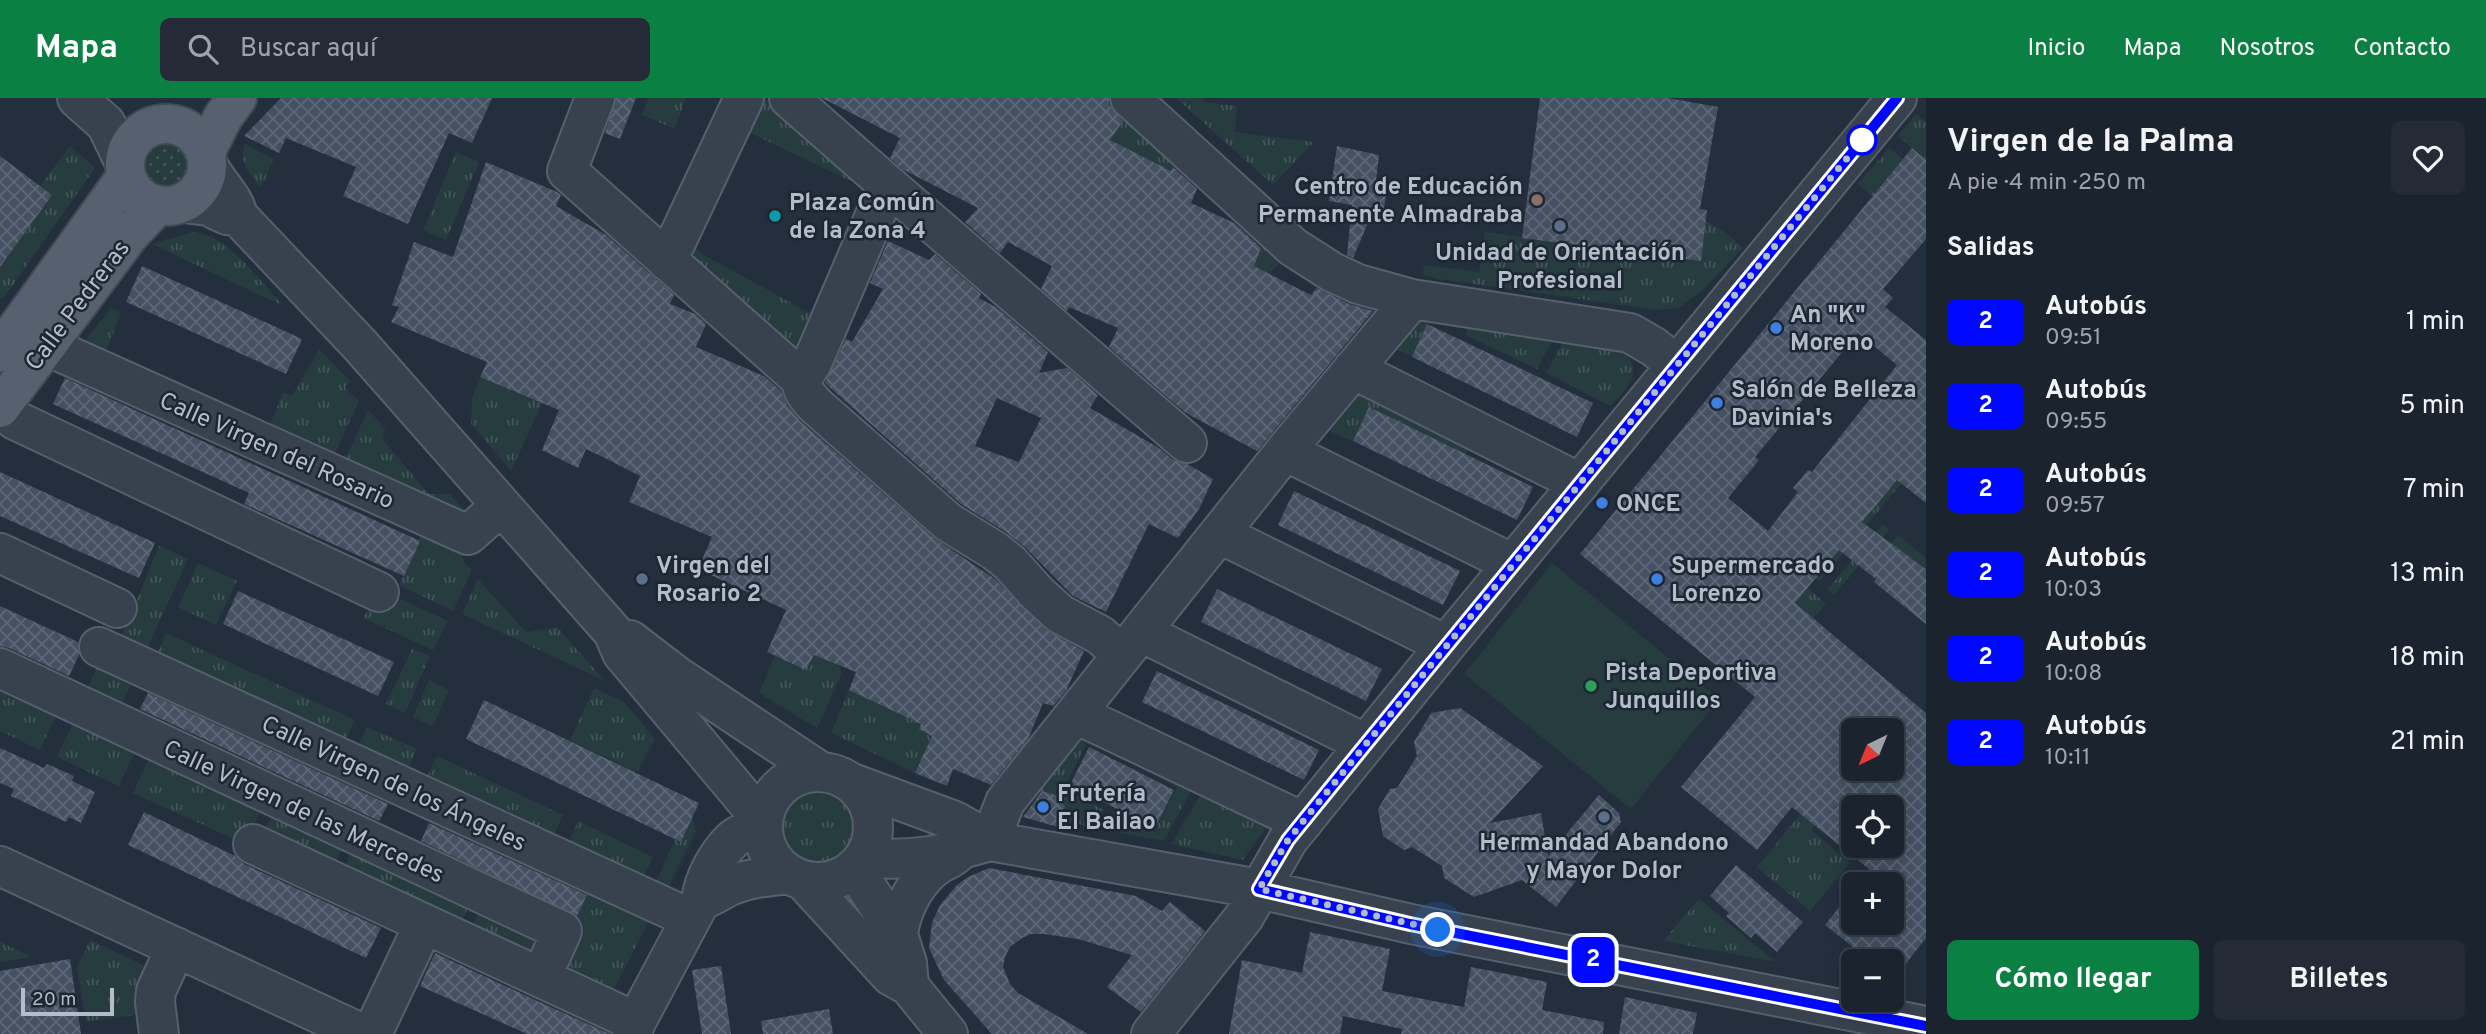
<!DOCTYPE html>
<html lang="es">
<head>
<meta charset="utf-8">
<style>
	body { margin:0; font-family:Overpass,sans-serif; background:#242b36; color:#f1f3f6; height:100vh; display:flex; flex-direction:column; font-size:26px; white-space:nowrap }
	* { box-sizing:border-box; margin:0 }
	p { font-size:23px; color:#a0a4aa }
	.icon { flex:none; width:38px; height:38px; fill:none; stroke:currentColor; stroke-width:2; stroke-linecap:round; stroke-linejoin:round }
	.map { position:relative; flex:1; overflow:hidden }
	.side { display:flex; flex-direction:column; background:#1b232e; width:560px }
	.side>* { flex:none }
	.badge { padding:0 14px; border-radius:10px; font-size:24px; line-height:46px }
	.needle { width:46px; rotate:223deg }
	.tools { position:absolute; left:1841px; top:620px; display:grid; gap:14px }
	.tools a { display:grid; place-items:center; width:63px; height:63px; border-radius:10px; background:#1b232e; box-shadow:0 4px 18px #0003,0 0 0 2px #39404a; font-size:35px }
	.scale { position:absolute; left:21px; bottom:18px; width:93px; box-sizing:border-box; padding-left:7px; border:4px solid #b4bcc9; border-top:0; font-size:19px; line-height:24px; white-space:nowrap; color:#b4bcc9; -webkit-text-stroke:5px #1d2633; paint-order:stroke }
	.you { position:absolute; width:35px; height:35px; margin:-18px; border:5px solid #fff; border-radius:50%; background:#1a73e8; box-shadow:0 0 0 10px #1a73e833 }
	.map>.badge { position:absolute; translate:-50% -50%; box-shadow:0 0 0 4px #fff }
	h2 { padding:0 21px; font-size:26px; line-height:63px }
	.round { display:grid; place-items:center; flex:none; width:74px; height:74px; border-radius:10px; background:#242b36 }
	.head { display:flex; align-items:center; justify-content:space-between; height:119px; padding:0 21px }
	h1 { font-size:33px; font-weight:700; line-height:52px }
	.button { display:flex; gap:14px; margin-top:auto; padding:14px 21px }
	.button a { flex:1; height:80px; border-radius:10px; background:#0b8043; color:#fff; font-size:28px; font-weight:700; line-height:80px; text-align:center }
	.button a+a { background:#242b36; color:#f1f3f6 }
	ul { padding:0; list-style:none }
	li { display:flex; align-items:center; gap:21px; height:84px; padding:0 21px }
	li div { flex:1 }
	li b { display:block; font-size:26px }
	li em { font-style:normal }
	li .badge { min-width:77px; font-weight:700; text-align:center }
	header { display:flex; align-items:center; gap:42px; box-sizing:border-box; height:98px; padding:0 35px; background:#0b8043; color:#fff }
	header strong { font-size:33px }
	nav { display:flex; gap:38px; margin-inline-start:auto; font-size:24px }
	.search { width:490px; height:63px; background:#242b36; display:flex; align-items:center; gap:18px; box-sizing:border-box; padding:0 24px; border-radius:10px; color:#a0a4aa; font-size:26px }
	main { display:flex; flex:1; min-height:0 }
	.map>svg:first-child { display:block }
</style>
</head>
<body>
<header>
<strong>Mapa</strong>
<div class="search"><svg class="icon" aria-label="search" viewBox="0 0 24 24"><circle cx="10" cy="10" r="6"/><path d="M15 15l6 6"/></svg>Buscar aquí</div>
<nav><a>Inicio</a><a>Mapa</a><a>Nosotros</a><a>Contacto</a></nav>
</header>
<main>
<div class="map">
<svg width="1926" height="936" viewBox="0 0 1926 936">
	<defs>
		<pattern id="grass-tufts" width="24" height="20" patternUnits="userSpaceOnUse" patternTransform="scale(1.75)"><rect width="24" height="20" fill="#263c3f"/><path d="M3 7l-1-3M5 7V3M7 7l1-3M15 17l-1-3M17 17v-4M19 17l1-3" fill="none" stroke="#435659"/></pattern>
		<pattern id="garden-dots" width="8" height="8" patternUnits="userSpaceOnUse" patternTransform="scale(1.75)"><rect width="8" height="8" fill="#263c3f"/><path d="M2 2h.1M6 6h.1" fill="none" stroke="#435659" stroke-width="1.8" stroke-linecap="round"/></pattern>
		<pattern id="building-cross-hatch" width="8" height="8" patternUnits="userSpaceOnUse" patternTransform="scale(1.75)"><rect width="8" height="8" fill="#455162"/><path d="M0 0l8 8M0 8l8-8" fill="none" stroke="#5d6877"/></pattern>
	</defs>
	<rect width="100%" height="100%" fill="#242f3e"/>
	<!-- grass -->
	<path fill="url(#grass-tufts)" d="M649 0H686L675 31 642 17Z
		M760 0H765L865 90 742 31Z
		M1176 0H1204V4L1237 8 1235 34 1314 44 1273 87Z
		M1128 14 1178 59 1171 73 1110 42Z
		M1916 16 1926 24V62L1898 38Z
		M245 46 274 61 261 90C250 77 238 64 245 46Z
		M70 48 95 70 3 201 0 199V169L52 97 40 88Z
		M1889 50 1903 61 1873 99 1858 86Z
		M456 54 479 64 446 142 423 132Z
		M1706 123 1725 134 1743 150 1703 192 1679 210 1657 212 1439 181 1423 177 1424 167 1479 174 1485 134 1700 163Z
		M193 134C228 136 260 183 283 208L152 146Z
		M1266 139 1287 158 1269 176 1248 181Z
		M688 143 702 156 817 219 802 260 680 155Z
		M111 210 121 215 100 270 74 257Z
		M1404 218 1428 225 1412 259 1383 244Z
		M1467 225 1554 240 1537 271 1466 237Z
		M1564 242C1579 244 1608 246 1620 253 1648 269 1625 294 1610 308L1546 275Z
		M319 251 350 283 345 290 359 303 330 366 266 336 283 295 292 298Z
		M480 279 542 305 511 373 471 326 472 301Z
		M1353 283 1472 343 1466 356 1369 309 1353 343 1318 328Z
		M368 312 385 330 383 342 429 396H450L471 420 341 370Z
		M1926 346V356L1820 483 1816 480Z
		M426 425 460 452 465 466 472 472 453 513 399 487Z
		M1883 426 1889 432 1834 497 1827 492Z
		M1898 437 1926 460V470L1913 460 1911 462 1891 446Z
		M159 448 188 461 142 562 117 550Z
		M198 465 237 483 216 527 178 509Z
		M478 481 526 534 557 529 605 583 462 516Z
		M1807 490 1826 505 1751 595 1747 563Z
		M389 496 448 523 433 552 363 520 372 506Z
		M166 535 355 622 344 645 156 559Z
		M412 551 430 558 405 615 386 606Z
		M103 556 138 572 118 614 84 599Z
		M814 557 839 567 842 575 817 630 759 595 775 558 806 572Z
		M429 582 449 592 433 628 413 619Z
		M594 590 624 604 655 641 637 674 570 642Z
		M0 591 56 618 40 652 0 633Z
		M849 592 921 626 919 631 932 638 915 675 831 635Z
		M74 624 135 653 119 688 57 659Z
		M1077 627 1131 652 1127 663 1087 644 1064 691 1104 712 1096 730 1059 722 1065 700 1029 690Z
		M367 629 417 651 407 672 358 649Z
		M437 658 563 717 550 745 424 686Z
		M1144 659 1195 685 1164 743 1105 732 1114 714 1154 734 1177 689 1141 670Z
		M148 662 260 714 245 746 133 695Z
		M1843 664 1857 675 1811 732 1850 765 1810 813 1757 769Z
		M1205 689 1273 720 1243 762 1171 746Z
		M780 730a38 38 0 1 1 76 0a38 38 0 1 1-76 0Z
		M272 717 342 750 331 775 260 742Z
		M692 719 696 734 664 798 652 793 675 741 681 744Z
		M578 723 653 759 640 787 565 752Z
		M351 755 468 810 456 835 340 779Z
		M591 789 652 817 608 902 550 873Z
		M1699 801 1776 864 1663 843Z
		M479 812 548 845 536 870 468 838Z
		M90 842 153 872 135 908 134 917 86 924 77 869Z
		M0 844 32 859 0 864Z"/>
	<!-- garden -->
	<path fill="url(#garden-dots)" d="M140 69a27 27 0 1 1 54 0a27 27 0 1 1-54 0Z"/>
	<!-- pitch -->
	<path fill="#263c3f" d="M1552 465 1719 601 1631 711 1464 576Z"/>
	<!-- building -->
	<path fill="url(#building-cross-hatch)" fill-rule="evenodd" d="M281 0H492L472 45 449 35 408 126 343 98 356 69 286 40 279 55 244 38Z
		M616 0H636L620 41 605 35Z
		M822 0H1109V7L1123 23 1110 42 1171 73 1173 69 1197 91 1191 105 1234 125 1261 150 1254 168 1311 197 1317 190 1349 206 1373 213 1257 353 1186 315 1109 249 1118 230 1069 209 1067 213 1041 191 1052 168 1008 144 1000 155 965 124 978 110 902 71 890 60 900 40Z
		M1540 0H1668L1718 9 1700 111 1707 112 1701 163 1522 140Z
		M1337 48 1379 57 1376 82 1388 84 1382 123 1370 120 1353 160 1347 157 1352 107 1329 103Z
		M1912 50 1926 62V141L1883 191 1893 200 1885 209 1926 242V405L1897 382 1862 424 1926 471V526L1874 484 1876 481 1839 452 1795 505 1926 615V840L1897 877 1892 873V863H1879L1874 859 1871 863 1825 827 1853 791V824H1892V786H1858L1869 771 1792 709 1757 752 1681 689 1755 599 1580 456ZM1858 235 1897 267 1812 374 1808 372 1793 390 1798 394 1768 433 1728 400 1759 362 1755 359ZM1853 632H1892V670H1853ZM1853 709H1892V747H1853Z
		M0 58 52 97 0 169Z
		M486 64 557 94 561 97 556 108 606 137 674 197 670 206 695 216 706 226 696 249 764 278 781 293 787 307 800 323 934 440 995 481 1046 532 1084 553 1066 593 1053 608 1043 605 1028 641 991 687 953 671 947 688 915 675 932 638 919 631 921 626 849 592 856 574 814 557 806 572 767 554 786 512 698 471 712 439 629 404 640 378 609 362 586 351 578 370 542 352 559 312 480 279 487 264 391 224 399 209 392 207 414 144 453 159Z
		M888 143 929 162 935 156 981 196 979 200 997 210 1048 254 1039 275 1067 270 1098 297 1090 310 1159 350 1173 362 1187 366 1213 381 1199 411 1178 440 1149 426 1106 514 1073 498 1024 448 1006 434 961 406 825 285 846 241 852 244 883 191 870 185ZM997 300 1041 320 1019 364 975 348Z
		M142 168 302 241 286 276 126 204Z
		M1427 226 1593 305 1577 339 1412 259Z
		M65 280 420 443 404 478 244 406 249 395 53 306Z
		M1369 309 1533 389 1517 422 1353 343Z
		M0 374 155 445 139 480 0 418Z
		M1294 393 1460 473 1443 507 1278 427Z
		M1217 491 1382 571 1366 603 1201 524Z
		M238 493 394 564 378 598 223 526Z
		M0 508 78 544 79 557 69 578 9 550 0 548Z
		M1157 573 1319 652 1304 682 1142 604Z
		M148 595 388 706 379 723 140 611Z
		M484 602 699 705 681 744 466 641Z
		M1460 610 1543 668 1490 725 1541 715 1548 758 1599 697 1619 715 1621 724 1556 809 1522 782 1474 799 1444 780 1442 768 1412 749 1404 752 1383 738 1378 711 1390 691 1397 690 1417 658 1414 644 1431 615Z
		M1089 649 1174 692 1155 730 1070 687Z
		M0 650 44 670 47 666 74 678 72 683 95 694 81 725 69 719 66 724 11 698 14 691 0 685Z
		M1042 693 1065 700 1058 729 1023 719Z
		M144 714 235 758 244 766 381 830 366 860 128 747Z
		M429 725 587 797 577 818 421 743Z
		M1736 767 1803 824 1777 854 1755 835 1751 840 1726 818 1729 815 1710 798Z
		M989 770 1136 798 1162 813 1170 804 1205 833 1141 914 1107 889 1132 857 1078 841 1044 836H1031L1022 840 1010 849 1005 859 1003 869 1010 886 1018 895 1088 936H992L944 882 929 850 932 825 940 807 957 787 968 779Z
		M1310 834 1390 851 1382 893 1464 909 1471 869 1547 884 1542 912 1604 924 1603 936H1401L1402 931 1343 918 1340 936H1229L1242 862 1302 875Z
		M435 855 531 900 610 936H527L420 888Z
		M70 861 81 936H0V873Z
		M721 868 731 936H702L692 872Z
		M1625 899 1697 915 1693 936H1619Z
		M829 911 833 936H763L761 923Z"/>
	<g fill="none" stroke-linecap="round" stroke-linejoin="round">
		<!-- minor casing -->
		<g stroke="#565f6c" stroke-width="42">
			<path id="minor" d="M77 0 106 26 125 65
				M595 0 567 73 795 276 805 275 812 265 888 87 789 0
				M1130 0 1293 149 1332 174 1358 186 1412 201 1630 235 1654 249 1676 267
				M207 65C215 84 234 98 238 118L360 247 613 534 622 555 763 723
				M888 87 1187 345
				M184 105 208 108 227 117 238 118
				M667 163 744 0
				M47 248 468 437 501 408
				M1353 271 1580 385
				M801 275C800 290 805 296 815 307L948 424 995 453 1010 465 1037 495 1060 516 1100 537 1122 557
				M0 310 15 322 379 494
				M1285 353 1412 201
				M1220 436 1446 547
				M0 455 117 510
				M1141 534 1366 646
				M630 542 677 578 821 674
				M99 549 689 820
				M0 570 562 833 541 880
				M1076 616 1303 724
				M763 729a55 55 0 1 1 110 0a55 55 0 1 1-110 0Z
				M852 685 955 723 990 743 1259 791 1411 826 1926 928
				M990 743 1005 704 1285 353 1513 466
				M253 746 636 924
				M864 759C911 765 945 756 990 743
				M0 768 363 936
				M854 770 898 837 907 865 909 888
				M803 782 891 878 909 888 948 936
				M701 802C712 799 721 792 732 787 750 780 769 778 789 776
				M898 837C901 811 916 781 939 766 946 762 951 761 957 755
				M159 936 155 904 156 893 176 849
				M372 936 424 826
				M632 936 636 924 701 802C704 781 716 758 732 742 740 735 752 732 763 728
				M1151 936 1244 819 1288 742 1446 547 1897 0"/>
		</g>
		<!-- major casing -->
		<g stroke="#414a57" stroke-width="42">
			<path id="major" d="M125 67a41 41 0 1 1 82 0a41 41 0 1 1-82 0Z
				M205 55 223 19 237 0
				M0 254 126 79
				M0 310 130 136 157 108"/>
		</g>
		<!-- minor -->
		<use href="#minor" stroke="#38414e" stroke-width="38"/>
		<!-- major -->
		<use href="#major" stroke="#56606e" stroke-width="38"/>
	</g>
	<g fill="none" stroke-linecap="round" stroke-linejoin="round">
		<!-- line casing -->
		<g stroke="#fff" stroke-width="16">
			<path id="line" d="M1897 0 1366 646 1288 742 1259 791 1410 826 1926 928"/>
		</g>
		<!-- line -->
		<use href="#line" stroke="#0008ff" stroke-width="10"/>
		<!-- walk -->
		<path stroke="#b4bcc9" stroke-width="7" stroke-dasharray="0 12.6" d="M1438 832 1259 791 1288 742 1366 646 1862 42"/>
	</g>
	<!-- markers -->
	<circle fill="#fff" stroke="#0008ff" stroke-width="3.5" cx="1862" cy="42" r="14"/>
	<circle fill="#8d6e63" stroke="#1d2633" stroke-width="2.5" cx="1537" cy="102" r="7"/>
	<circle fill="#0f9aa8" stroke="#1d2633" stroke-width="2.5" cx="775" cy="118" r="7"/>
	<g fill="#5c6f8a" stroke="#1d2633" stroke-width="2.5">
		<circle cx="1560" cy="128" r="7"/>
		<circle cx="642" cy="481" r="7"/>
		<circle cx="1604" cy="719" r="7"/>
	</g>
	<g fill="#3f7fe0" stroke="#1d2633" stroke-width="2.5">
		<circle cx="1776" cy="230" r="7"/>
		<circle cx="1717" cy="305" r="7"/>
		<circle cx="1602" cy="405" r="7"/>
		<circle cx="1657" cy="481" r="7"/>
		<circle cx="1043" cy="709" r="7"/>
	</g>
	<circle fill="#2e9e5b" stroke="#1d2633" stroke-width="2.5" cx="1591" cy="588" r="7"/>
	<g text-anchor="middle" stroke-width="5" stroke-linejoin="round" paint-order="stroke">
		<!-- poi labels -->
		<g font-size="24" font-weight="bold" fill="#b4bcc9" stroke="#1d2633" text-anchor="start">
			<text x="1523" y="96" text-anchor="end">Centro de Educación<tspan x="1523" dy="28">Permanente Almadraba</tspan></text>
			<text x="789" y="112">Plaza Común<tspan x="789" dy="28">de la Zona 4</tspan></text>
			<text x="1560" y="162" text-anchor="middle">Unidad de Orientación<tspan x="1560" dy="28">Profesional</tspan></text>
			<text x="1790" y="224">An "K"<tspan x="1790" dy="28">Moreno</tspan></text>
			<text x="1731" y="299">Salón de Belleza<tspan x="1731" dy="28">Davinia's</tspan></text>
			<text x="1616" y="413">ONCE</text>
			<text x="656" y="475">Virgen del<tspan x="656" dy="28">Rosario 2</tspan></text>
			<text x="1671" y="475">Supermercado<tspan x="1671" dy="28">Lorenzo</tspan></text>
			<text x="1605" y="582">Pista Deportiva<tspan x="1605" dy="28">Junquillos</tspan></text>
			<text x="1057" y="703">Frutería<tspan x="1057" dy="28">El Bailao</tspan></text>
			<text x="1604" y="752" text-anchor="middle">Hermandad Abandono<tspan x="1604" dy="28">y Mayor Dolor</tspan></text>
		</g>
		<!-- street labels -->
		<g font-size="24" fill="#b4bcc9" stroke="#1d2633">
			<text transform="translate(77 207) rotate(-53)" y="8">Calle Pedreras</text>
			<text transform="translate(277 352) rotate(24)" y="8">Calle Virgen del Rosario</text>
			<text transform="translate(394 685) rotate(25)" y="8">Calle Virgen de los Ángeles</text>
			<text transform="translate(304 713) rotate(25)" y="8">Calle Virgen de las Mercedes</text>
		</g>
	</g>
</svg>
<div class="tools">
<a><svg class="needle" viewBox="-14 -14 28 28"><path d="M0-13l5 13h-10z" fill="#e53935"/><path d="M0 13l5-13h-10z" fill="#a0a4aa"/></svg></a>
<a><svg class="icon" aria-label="locate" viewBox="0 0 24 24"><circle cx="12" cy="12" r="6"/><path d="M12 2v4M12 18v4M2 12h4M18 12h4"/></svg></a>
<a>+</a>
<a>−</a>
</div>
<div class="scale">20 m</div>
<div class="you" style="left:1438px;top:832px"></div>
<b class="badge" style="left:1593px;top:862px;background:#0008ff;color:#fff">2</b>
</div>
<section class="side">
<div class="head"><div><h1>Virgen de la Palma</h1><p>A pie · 4 min · 250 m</p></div><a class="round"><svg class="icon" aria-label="heart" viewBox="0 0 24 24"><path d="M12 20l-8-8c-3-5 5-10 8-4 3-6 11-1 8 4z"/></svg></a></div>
<h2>Salidas</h2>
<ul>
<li><span class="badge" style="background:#0008ff;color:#fff">2</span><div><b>Autobús</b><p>09:51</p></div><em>1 min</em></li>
<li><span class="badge" style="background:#0008ff;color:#fff">2</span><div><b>Autobús</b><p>09:55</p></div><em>5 min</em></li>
<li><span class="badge" style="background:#0008ff;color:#fff">2</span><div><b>Autobús</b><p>09:57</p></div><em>7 min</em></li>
<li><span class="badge" style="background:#0008ff;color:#fff">2</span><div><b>Autobús</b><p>10:03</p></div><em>13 min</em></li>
<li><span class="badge" style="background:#0008ff;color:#fff">2</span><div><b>Autobús</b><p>10:08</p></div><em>18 min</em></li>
<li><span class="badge" style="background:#0008ff;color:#fff">2</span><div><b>Autobús</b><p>10:11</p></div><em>21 min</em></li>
</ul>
<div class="button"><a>Cómo llegar</a><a>Billetes</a></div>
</section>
</main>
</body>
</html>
